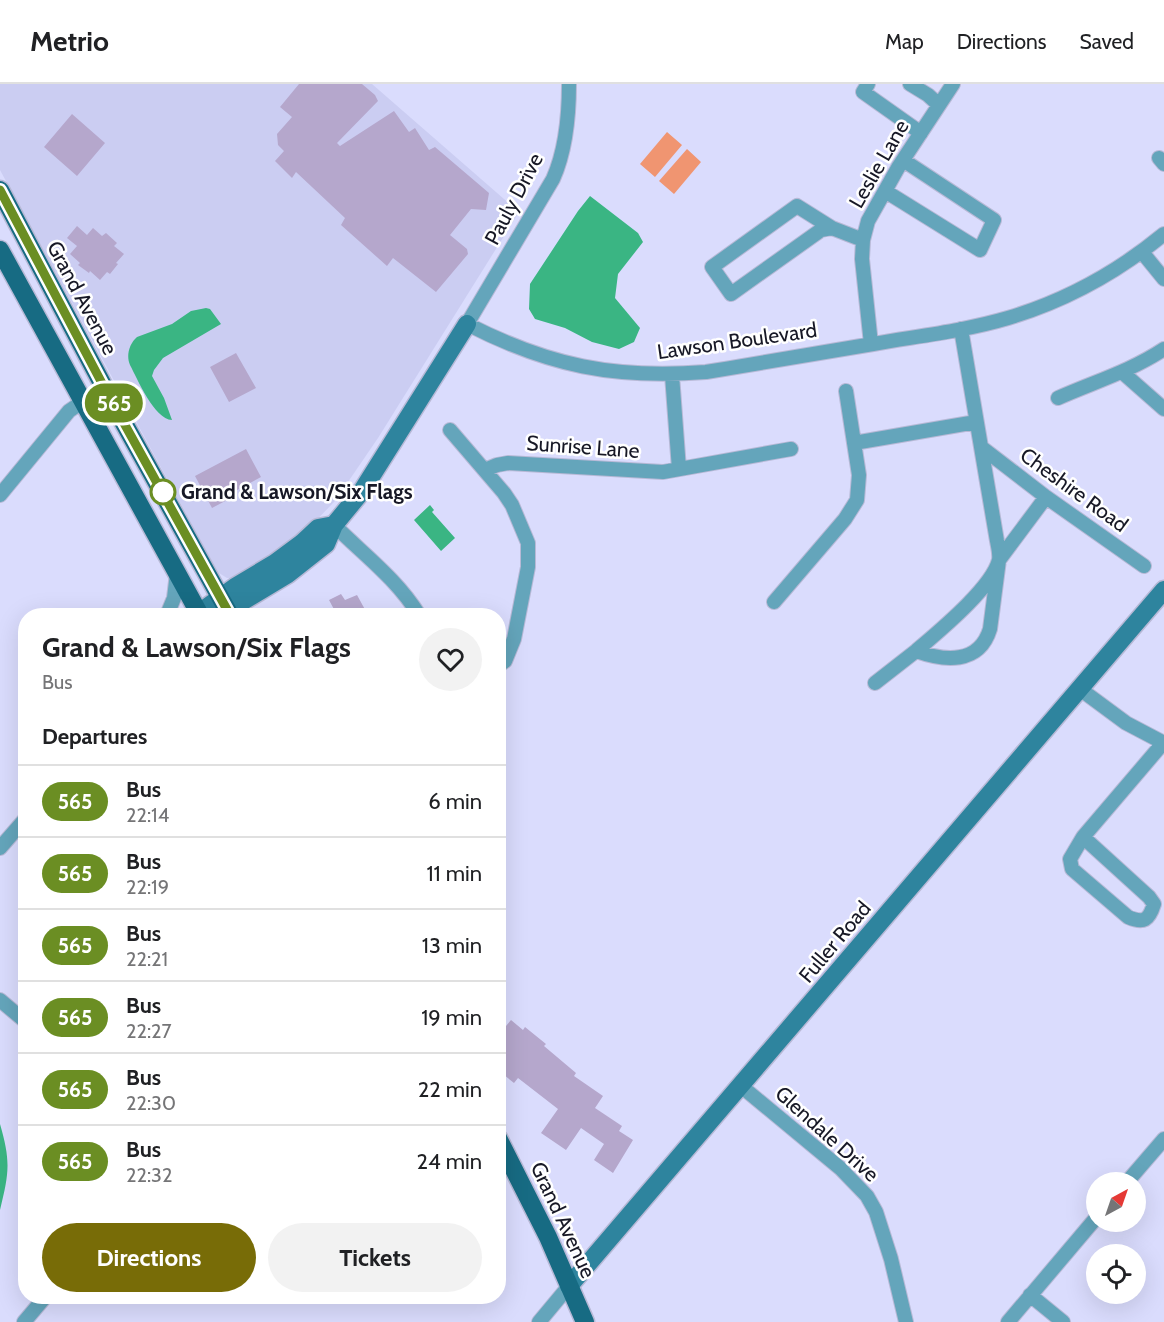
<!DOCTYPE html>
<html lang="en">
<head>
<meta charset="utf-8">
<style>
	body { margin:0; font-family:Cabin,sans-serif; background:#f2f2f2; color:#202124; height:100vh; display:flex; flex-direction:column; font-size:22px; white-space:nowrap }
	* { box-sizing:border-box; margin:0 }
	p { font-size:20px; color:#757577 }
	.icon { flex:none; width:33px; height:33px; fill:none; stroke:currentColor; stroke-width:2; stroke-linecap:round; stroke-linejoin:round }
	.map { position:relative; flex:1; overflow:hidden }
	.sheet { position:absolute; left:18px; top:524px; width:488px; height:696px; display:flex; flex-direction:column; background:#fff; border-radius:24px; box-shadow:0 6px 24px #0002 }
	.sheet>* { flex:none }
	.badge { padding:0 12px; border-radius:20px; font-size:21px; line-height:39px }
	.needle { width:39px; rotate:40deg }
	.fabs { position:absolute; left:1086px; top:1088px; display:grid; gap:12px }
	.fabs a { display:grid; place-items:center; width:60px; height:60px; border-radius:50%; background:#fff; box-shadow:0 6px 24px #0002; font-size:30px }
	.map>.badge { position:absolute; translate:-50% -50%; box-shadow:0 0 0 3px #fff }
	h2 { padding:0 24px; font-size:22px; line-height:54px }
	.round { display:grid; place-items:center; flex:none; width:63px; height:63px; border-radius:32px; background:#f2f2f2 }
	.headline { display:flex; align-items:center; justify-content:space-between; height:102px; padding:0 24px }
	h1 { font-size:28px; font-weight:700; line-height:45px }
	.primary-button { display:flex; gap:12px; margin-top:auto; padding:12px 24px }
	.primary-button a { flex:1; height:69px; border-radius:36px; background:#786c07; color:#fff; font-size:24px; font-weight:700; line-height:69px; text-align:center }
	.primary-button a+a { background:#f2f2f2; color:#202124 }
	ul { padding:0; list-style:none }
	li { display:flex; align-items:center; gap:18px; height:72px; padding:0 24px; border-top:2px solid #e0e0e0 }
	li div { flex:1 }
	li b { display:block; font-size:22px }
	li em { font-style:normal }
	li .badge { min-width:66px; font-weight:700; text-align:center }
	header { display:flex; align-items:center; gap:36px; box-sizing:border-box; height:84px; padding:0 30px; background:#fff; border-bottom:2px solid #e0e0e0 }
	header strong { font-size:28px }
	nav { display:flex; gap:33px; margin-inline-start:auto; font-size:21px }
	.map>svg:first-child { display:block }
</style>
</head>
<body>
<header>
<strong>Metrio</strong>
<nav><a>Map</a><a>Directions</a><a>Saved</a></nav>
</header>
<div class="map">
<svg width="1164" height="1238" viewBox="0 0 1164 1238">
	<rect width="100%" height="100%" fill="#dadcfd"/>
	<!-- built -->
	<path fill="#cbcdf2" d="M0 0H372L519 128 378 354 335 417 300 453 236 494H227L219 489 210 474 0 86Z"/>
	<!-- green -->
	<path fill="#f09571" d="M667 48 682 61 655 93 640 80Z
		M687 65 701 78 674 110 659 97Z"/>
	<!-- water -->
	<path fill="#3ab583" d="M590 112 638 149 643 158 618 190 615 214 640 244 634 258 619 265 592 258 565 244 535 235 529 225 530 200 578 127Z
		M206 224 210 225 221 240 163 274 154 286 152 292 164 314 172 336C154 335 138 296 130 281 126 272 129 260 137 253L172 240 191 227Z
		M430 421 434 426 432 428 455 454 441 467 414 436Z
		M0 1040C11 1078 9 1089 0 1126Z"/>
	<!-- building -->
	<path fill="#b5a7cc" d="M299 0H362L375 11 378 17 337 59 340 62 394 27 409 48 415 44 429 66 435 63 489 109 486 126 471 125 450 151 467 165 468 170 436 208 393 174 387 182 341 141 345 134 296 88 292 94 275 77 284 67 278 61 277 50 292 33 280 23Z
		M72 30 105 59 77 92 44 63Z
		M77 142 87 151 93 144 102 152 106 149 117 159 114 162 124 170 116 179 118 180 110 190 107 188 100 196 90 187 89 189 78 181 80 179 70 170 77 162 67 154Z
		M236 269 256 304 229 318 210 283Z
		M246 365 261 393 228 411 229 415 212 424 195 392Z
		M341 510 345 516 357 511 368 531H337L329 516Z
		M498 935 506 942 511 936 523 946 525 943 546 960 544 962 576 989 574 992 603 1012 595 1024 622 1042 619 1047 633 1056 613 1089 594 1076 604 1060 581 1044 566 1066 541 1049 558 1025 518 994 514 999 498 986Z"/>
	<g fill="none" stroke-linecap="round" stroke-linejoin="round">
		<!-- street casing -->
		<g stroke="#b7b9d6" stroke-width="16">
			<path id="street" d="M569 0C569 32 566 66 553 95L467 240C549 282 614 295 706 288 762 279 818 269 873 260 918 252 964 247 1008 234 1065 217 1119 187 1164 150
				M868 0 863 8 921 49
				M910 0 928 11 939 21
				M1159 74 1164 80
				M885 107 980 166 994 136 903 76
				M832 144 821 146 731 210 712 183 797 122 832 144 863 156
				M1142 168 1164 195
				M871 260 862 175 863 156 868 137 899 82 953 0
				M1122 288 1164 325
				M672 291 679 385
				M1058 314C1094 298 1131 287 1164 265
				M450 346 504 409 512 421 528 459V483L514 555 505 577 498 582
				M854 359 976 338
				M981 363 1046 413 1144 482
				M485 386 497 381 508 379 663 388 791 365
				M0 411 69 327 104 303
				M334 441C363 470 397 495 419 531
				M774 518 845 435 857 416 859 391 846 307
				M167 531 174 514 177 489
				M916 567C938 548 992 504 999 476 1000 470 998 462 997 457L961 245
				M875 599 916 567C944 577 979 581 990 545L999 476 1046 413
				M1080 605 1126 639 1164 659
				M1083 753 1149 813 1154 820C1149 836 1144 840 1128 833L1072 785 1070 775Z
				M1083 753 1164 658
				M0 764 26 734
				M0 916 26 938
				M741 1002 840 1084 867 1112 876 1128 891 1175 906 1238
				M1127 1098 1164 1055
				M1030 1211 1063 1238
				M24 1238 46 1212
				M539 1238 569 1202
				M1008 1238 1096 1134"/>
		</g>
		<!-- secondary casing -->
		<g stroke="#b7b9d6" stroke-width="21">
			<path id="secondary" d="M199 529 235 503 275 479 302 459 318 444 334 441
				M220 531 288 490 326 460 334 441 362 407 467 240
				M569 1202 1164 506"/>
		</g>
		<!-- primary casing -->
		<g stroke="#b7b9d6" stroke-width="21">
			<path id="primary" d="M0 106 104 303 230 531
				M0 166 200 531
				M498 1054 548 1153 585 1238"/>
		</g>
		<!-- street -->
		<use href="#street" stroke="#64a5bb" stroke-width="14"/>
		<!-- secondary -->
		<use href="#secondary" stroke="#2e849e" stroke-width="18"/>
		<!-- primary -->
		<use href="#primary" stroke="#176b83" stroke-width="18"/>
	</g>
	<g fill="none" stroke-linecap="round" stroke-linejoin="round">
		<!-- line casing -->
		<g stroke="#fff" stroke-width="14">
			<path id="line" d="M0 106 104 303 230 531"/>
		</g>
		<!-- line -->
		<use href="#line" stroke="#6b8e23" stroke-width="9"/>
	</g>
	<!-- markers -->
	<circle fill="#fff" stroke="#6b8e23" stroke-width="3" cx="163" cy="408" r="12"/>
	<g text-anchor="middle" stroke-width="5" stroke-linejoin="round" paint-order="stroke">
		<!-- street labels -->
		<g font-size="21" fill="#171826" stroke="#fff">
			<text transform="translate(879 80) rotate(-60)" y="7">Leslie Lane</text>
			<text transform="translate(514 115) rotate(-62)" y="7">Pauly Drive</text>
			<text transform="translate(82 214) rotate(62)" y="7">Grand Avenue</text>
			<text transform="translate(737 257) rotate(-8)" y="7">Lawson Boulevard</text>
			<text transform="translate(583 363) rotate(4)" y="7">Sunrise Lane</text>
			<text transform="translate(1074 406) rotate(36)" y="7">Cheshire Road</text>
			<text transform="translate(835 858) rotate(-50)" y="7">Fuller Road</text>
			<text transform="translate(827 1050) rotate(42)" y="7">Glendale Drive</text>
			<text transform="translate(563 1136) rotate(65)" y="7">Grand Avenue</text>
		</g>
		<!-- stop labels -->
		<g font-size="21" font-weight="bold" fill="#171826" stroke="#fff" text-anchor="start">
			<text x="181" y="415">Grand &amp; Lawson/Six Flags</text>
		</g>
	</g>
</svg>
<div class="fabs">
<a><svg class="needle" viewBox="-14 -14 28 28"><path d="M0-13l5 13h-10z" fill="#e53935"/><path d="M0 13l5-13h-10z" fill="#757577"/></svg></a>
<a><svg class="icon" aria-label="locate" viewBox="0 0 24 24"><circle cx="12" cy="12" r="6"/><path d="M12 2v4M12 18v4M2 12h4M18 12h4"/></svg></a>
</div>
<b class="badge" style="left:114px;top:319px;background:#6b8e23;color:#fff">565</b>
<section class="sheet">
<div class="headline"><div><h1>Grand &amp; Lawson/Six Flags</h1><p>Bus</p></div><a class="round"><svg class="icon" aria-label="heart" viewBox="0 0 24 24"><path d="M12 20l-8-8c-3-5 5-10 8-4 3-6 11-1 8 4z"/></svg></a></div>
<h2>Departures</h2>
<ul>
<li><span class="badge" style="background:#6b8e23;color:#fff">565</span><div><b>Bus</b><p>22:14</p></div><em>6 min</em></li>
<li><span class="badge" style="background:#6b8e23;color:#fff">565</span><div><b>Bus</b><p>22:19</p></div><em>11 min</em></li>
<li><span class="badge" style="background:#6b8e23;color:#fff">565</span><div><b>Bus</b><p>22:21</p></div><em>13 min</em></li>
<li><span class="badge" style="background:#6b8e23;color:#fff">565</span><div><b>Bus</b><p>22:27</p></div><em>19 min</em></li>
<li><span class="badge" style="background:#6b8e23;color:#fff">565</span><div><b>Bus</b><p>22:30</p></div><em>22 min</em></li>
<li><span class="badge" style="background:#6b8e23;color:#fff">565</span><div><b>Bus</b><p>22:32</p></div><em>24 min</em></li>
</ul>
<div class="primary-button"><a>Directions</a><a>Tickets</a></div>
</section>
</div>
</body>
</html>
